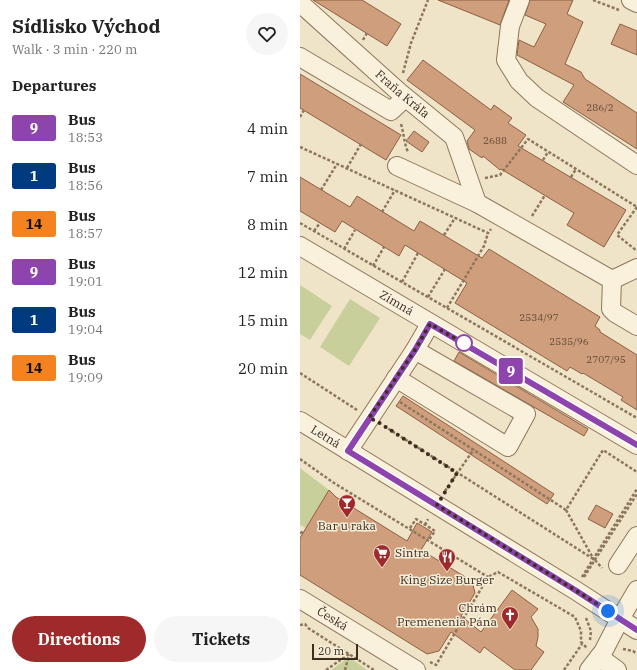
<!DOCTYPE html>
<html lang="en">
<head>
<meta charset="utf-8">
<style>
	body { margin:0; font-family:"IBM Plex Serif",serif; background:#f6f6f6; color:#222; height:100vh; display:flex; flex-direction:column; font-size:15px; white-space:nowrap }
	* { box-sizing:border-box; margin:0 }
	p { font-size:13px; color:#767676 }
	.icon { flex:none; width:22px; height:22px; fill:none; stroke:currentColor; stroke-width:2; stroke-linecap:round; stroke-linejoin:round }
	.map { position:relative; flex:1; overflow:hidden }
	.details { display:flex; flex-direction:column; background:#fff; width:300px }
	.details>* { flex:none }
	.badge { padding:0 8px; border-radius:3px; font-size:14px; line-height:26px }
	.scale { position:absolute; left:12px; bottom:10px; width:46px; box-sizing:border-box; padding-left:4px; border:2px solid #3d2e20; border-top:0; font-size:11px; line-height:14px; white-space:nowrap; color:#3d2e20; -webkit-text-stroke:3px #f7eed8; paint-order:stroke }
	.you { position:absolute; width:20px; height:20px; margin:-10px; border:3px solid #fff; border-radius:50%; background:#1a73e8; box-shadow:0 0 0 6px #1a73e833 }
	.map>.badge { position:absolute; translate:-50% -50%; box-shadow:0 0 0 2px #fff }
	h2 { padding:0 12px; font-size:15px; line-height:36px }
	.round { display:grid; place-items:center; flex:none; width:42px; height:42px; border-radius:21px; background:#f6f6f6 }
	.summary { display:flex; align-items:center; justify-content:space-between; height:68px; padding:0 12px }
	h1 { font-size:19px; font-weight:700; line-height:30px }
	.action { display:flex; gap:8px; margin-top:auto; padding:8px 12px }
	.action a { flex:1; height:46px; border-radius:24px; background:#9e2a2b; color:#fff; font-size:16px; font-weight:700; line-height:46px; text-align:center }
	.action a+a { background:#f6f6f6; color:#222 }
	ul { padding:0; list-style:none }
	li { display:flex; align-items:center; gap:12px; height:48px; padding:0 12px }
	li div { flex:1 }
	li b { display:block; font-size:15px }
	li em { font-style:normal }
	li .badge { min-width:44px; font-weight:700; text-align:center }
	main { display:flex; flex:1; min-height:0 }
	.map>svg:first-child { display:block }
</style>
</head>
<body>
<main>
<section class="details">
<div class="summary"><div><h1>Sídlisko Východ</h1><p>Walk · 3 min · 220 m</p></div><a class="round"><svg class="icon" aria-label="heart" viewBox="0 0 24 24"><path d="M12 20l-8-8c-3-5 5-10 8-4 3-6 11-1 8 4z"/></svg></a></div>
<h2>Departures</h2>
<ul>
<li><span class="badge" style="background:#8e44ad;color:#fff">9</span><div><b>Bus</b><p>18:53</p></div><em>4 min</em></li>
<li><span class="badge" style="background:#003b80;color:#fff">1</span><div><b>Bus</b><p>18:56</p></div><em>7 min</em></li>
<li><span class="badge" style="background:#f58220;color:#111">14</span><div><b>Bus</b><p>18:57</p></div><em>8 min</em></li>
<li><span class="badge" style="background:#8e44ad;color:#fff">9</span><div><b>Bus</b><p>19:01</p></div><em>12 min</em></li>
<li><span class="badge" style="background:#003b80;color:#fff">1</span><div><b>Bus</b><p>19:04</p></div><em>15 min</em></li>
<li><span class="badge" style="background:#f58220;color:#111">14</span><div><b>Bus</b><p>19:09</p></div><em>20 min</em></li>
</ul>
<div class="action"><a>Directions</a><a>Tickets</a></div>
</section>
<div class="map">
<svg width="337" height="670" viewBox="0 0 337 670">
	<rect width="100%" height="100%" fill="#f0e4c8"/>
	<!-- green -->
	<path fill="#c9cf9b" d="M0 285 32 306 10 340 0 334Z
		M50 299 80 318 49 366 20 347Z
		M0 468 29 490 6 528 0 525Z
		M49 657 67 670H31Z"/>
	<!-- building -->
	<path fill="#cf9f7d" stroke="#8d5f41" d="M13 0H62L101 24 87 46Z
		M138 0H209L200 25Z
		M230 0H273L267 14 283 22 265 64 281 72 285 79 337 113V149L263 102 274 85 217 55 219 40 234 47 246 24 225 15Z
		M320 24 337 31V55L311 44Z
		M123 60 191 110 194 105 212 118 208 123 226 135 218 146 326 210 304 247 267 225 274 213 201 169 200 170 183 156 182 158 169 149 167 141 175 130 107 80Z
		M0 74 101 135 86 160 0 108Z
		M114 131 129 142 122 152 106 141Z
		M0 177 50 207 57 196 114 231 120 221 182 258 189 249 300 317 295 326 300 330V332L337 355V410L321 400 323 397 283 373 282 374 270 367 267 371 155 303 167 283 105 245 99 256 42 221 35 232 0 211Z
		M159 352 288 429 284 436 154 361Z
		M103 396 254 494 247 504 96 406Z
		M29 490 36 497 107 541 117 523 132 532 121 550 172 581 175 593 161 616 181 632 212 590 238 609 231 617 238 629V637L236 646 244 652 231 670H215L184 647 180 653 151 632 139 651 127 654 0 575V538Z
		M296 505 313 514 305 528 288 519Z"/>
	<g fill="none" stroke-linecap="round" stroke-linejoin="round">
		<!-- minor casing -->
		<g stroke="#8d765c" stroke-width="20">
			<g id="minor">
				<path d="M220 0 210 26 206 60 219 81 237 98 337 165"/>
				<path d="M331 0 337 3"/>
				<path id="s1" d="M0 3 99 92 154 137 177 203 97 166"/>
				<path d="M0 57 91 111 105 98"/>
				<path d="M177 203 312 280 337 268"/>
				<path id="s2" d="M0 246 337 445"/>
				<path d="M312 280 311 309 315 313 337 326"/>
				<path d="M96 378 208 447 226 414 115 350"/>
				<path id="s3" d="M0 421 275 590 337 630"/>
				<path d="M48 451 115 350 130 324"/>
				<path d="M318 565 337 536"/>
				<path id="s4" d="M0 599 116 670"/>
				<path d="M299 657 317 670"/>
				<path d="M289 670 303 652 320 619 337 590"/>
			</g>
		</g>
		<!-- path -->
		<path stroke="#8d765c" stroke-width="2.5" stroke-dasharray="3 2" stroke-linecap="butt" d="M293 0 319 10
			M63 40 67 33
			M103 73 111 43 128 0
			M0 117 4 110
			M101 124C104 134 104 143 108 152
			M0 147 188 233 191 229
			M243 160 248 152
			M47 168 61 144
			M271 177 276 169
			M185 178 200 175 228 139 337 207
			M21 190 37 164
			M337 207 317 235 337 251
			M82 212 95 190
			M232 216 245 195
			M0 223 337 418
			M14 231 20 223
			M144 235 155 218
			M44 249 55 230
			M73 266 84 247
			M102 282 118 253
			M128 297 145 269
			M147 308 184 246 188 233
			M0 373 57 410
			M100 402 266 510 303 450 337 472
			M84 426 295 560 302 568
			M0 459 34 483 188 577
			M145 491 174 449
			M266 510 293 558
			M125 525 128 519
			M110 528 116 519 135 531 129 540
			M0 533 3 532
			M282 577 337 489
			M284 577 337 494
			M286 618 291 631 290 640
			M0 625 5 624 8 628 74 670
			M323 649 333 651 337 654
			M130 662 136 665 188 577 198 572 275 617 281 631V642L287 648
			M26 670 49 654
			M45 670 49 655
			M264 670 282 644"/>
		<!-- minor -->
		<use href="#minor" stroke="#faf1dc" stroke-width="18"/>
	</g>
	<g fill="none" stroke-linecap="round" stroke-linejoin="round">
		<!-- line casing -->
		<g stroke="#fff" stroke-width="9">
			<path id="line" d="M337 445 130 324 115 350 48 451 275 590 337 630"/>
		</g>
		<!-- line -->
		<use href="#line" stroke="#8e44ad" stroke-width="6"/>
		<!-- walk -->
		<path stroke="#3d2e20" stroke-width="4" stroke-dasharray="0 7.2" d="M164 343 165 344 130 324 115 350 69 418 78 422 157 473 137 505 275 590 308 611"/>
	</g>
	<!-- icons -->
	<defs>
		<g id="bar-pin" transform="scale(0.9)"><path d="M0 17L-7.5 6A9.5 9.5 0 1 1 7.5 6Z" fill="#9e2a2b" stroke="#f7eed8"/><path d="M-6-5H6L.8 .8V4.5H3.5V6h-7V4.5H-.8V.8Z" fill="#fff"/></g>
		<g id="supermarket-pin" transform="scale(0.9)"><path d="M0 17L-7.5 6A9.5 9.5 0 1 1 7.5 6Z" fill="#9e2a2b" stroke="#f7eed8"/><path d="M-6-5.5h2.5l.6 2H6L4.5 2H-2.5L-4.4-4H-6ZM-1.5 3.2a1.3 1.3 0 1 0 .1 0ZM3 3.2a1.3 1.3 0 1 0 .1 0Z" fill="#fff"/></g>
		<g id="restaurant-pin" transform="scale(0.9)"><path d="M0 17L-7.5 6A9.5 9.5 0 1 1 7.5 6Z" fill="#9e2a2b" stroke="#f7eed8"/><path d="M-5-6h1v4h1v-4h1v4h1v-4h1v5L-1.5 .5V6h-2V.5L-5-1ZM5-6V6H3V1.5H1.5Q1.5-4 5-6Z" fill="#fff"/></g>
		<g id="church-pin" transform="scale(0.9)"><path d="M0 17L-7.5 6A9.5 9.5 0 1 1 7.5 6Z" fill="#9e2a2b" stroke="#f7eed8"/><path d="M-1.2-6h2.4v3.5h3.3v2.4h-3.3V6h-2.4V-.1h-3.3v-2.4h3.3Z" fill="#fff"/></g>
	</defs>
	<g fill-rule="evenodd">
		<use href="#bar-pin" x="47" y="503"/>
		<use href="#supermarket-pin" x="82" y="553"/>
		<use href="#restaurant-pin" x="147" y="557"/>
		<use href="#church-pin" x="210" y="615"/>
	</g>
	<!-- markers -->
	<circle fill="#fff" stroke="#8e44ad" stroke-width="2" cx="164" cy="343" r="8"/>
	<g text-anchor="middle" stroke-width="3" stroke-linejoin="round" paint-order="stroke">
		<!-- number labels -->
		<g font-size="10" fill="#624a37">
			<text x="300" y="111">286/2</text>
			<text x="195" y="144">2688</text>
			<text x="239" y="321">2534/97</text>
			<text x="269" y="345">2535/96</text>
			<text x="306" y="363">2707/95</text>
		</g>
		<!-- street labels -->
		<g font-size="12" fill="#3d2e20" stroke="#f7eed8">
			<text dy="4" stroke="none"><textPath href="#s1" startOffset="137">Fraňa Kráľa</textPath></text>
			<text dy="4" stroke="none"><textPath href="#s2" startOffset="112">Zimná</textPath></text>
			<text dy="4" stroke="none"><textPath href="#s3" startOffset="30">Letná</textPath></text>
			<text dy="4" stroke="none"><textPath href="#s4" startOffset="38">Česká</textPath></text>
		</g>
		<!-- poi labels -->
		<g font-size="12" fill="#3d2e20" stroke="#f7eed8">
			<text x="47" y="530">Bar u raka</text>
			<text x="95" y="557" text-anchor="start">Sintra</text>
			<text x="147" y="584">King Size Burger</text>
			<text x="197" y="612" text-anchor="end">Chrám<tspan x="197" dy="14">Premenenia Pána</tspan></text>
		</g>
	</g>
</svg>
<div class="scale">20 m</div>
<div class="you" style="left:308px;top:611px"></div>
<b class="badge" style="left:211px;top:371px;background:#8e44ad;color:#fff">9</b>
</div>
</main>
</body>
</html>
